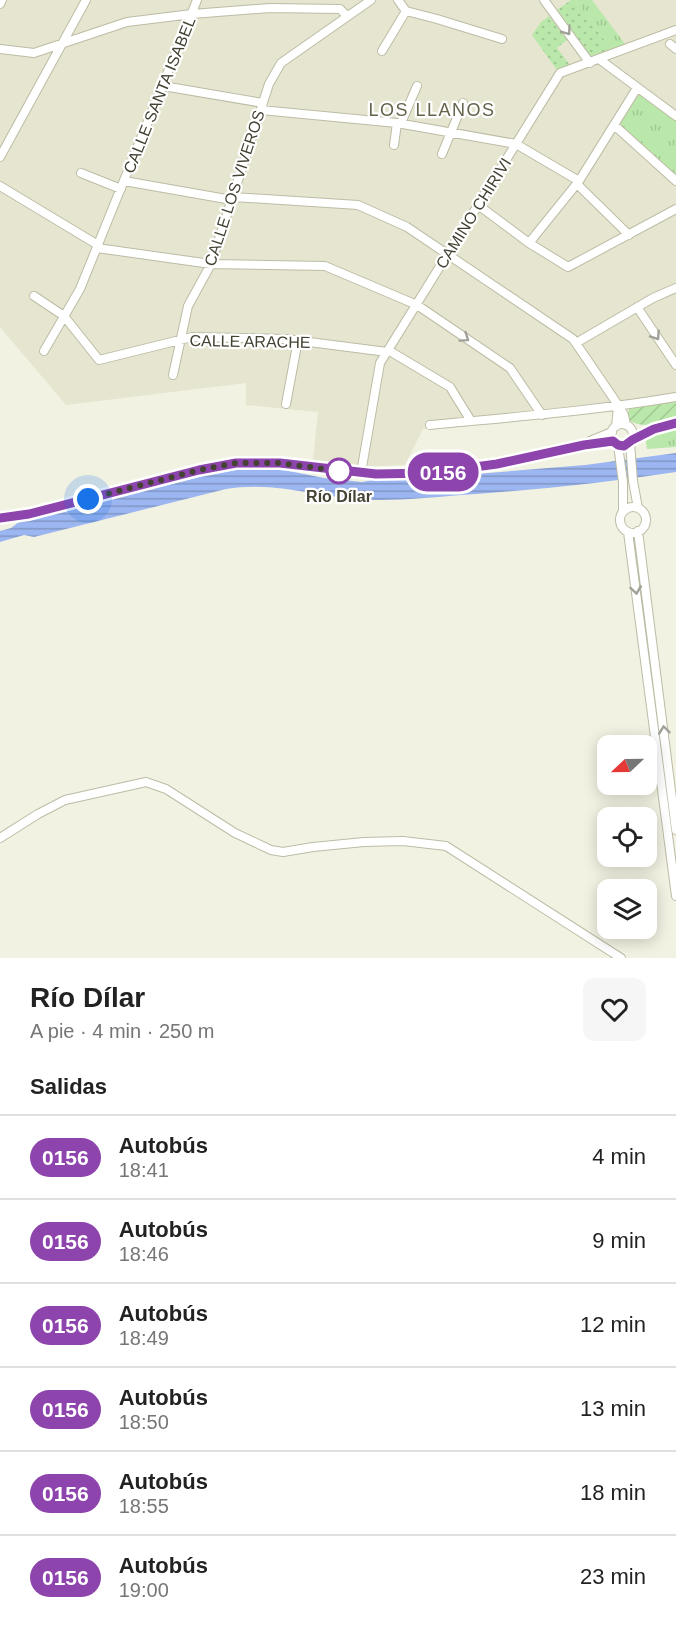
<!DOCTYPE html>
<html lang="es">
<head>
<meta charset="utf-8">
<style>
	body { margin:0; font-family:Arial,sans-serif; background:#f6f6f6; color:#222; height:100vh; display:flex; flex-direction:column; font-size:22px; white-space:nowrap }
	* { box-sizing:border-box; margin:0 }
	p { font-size:20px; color:#767676 }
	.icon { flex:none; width:33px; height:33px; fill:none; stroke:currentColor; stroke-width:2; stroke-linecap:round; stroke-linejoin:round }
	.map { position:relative; height:958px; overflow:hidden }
	.drawer { display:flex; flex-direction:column; background:#fff; flex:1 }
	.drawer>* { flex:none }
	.badge { padding:0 12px; border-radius:20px; font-size:21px; line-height:39px }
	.needle { width:39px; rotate:248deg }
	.fabs { position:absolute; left:597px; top:735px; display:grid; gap:12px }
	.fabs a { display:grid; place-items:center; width:60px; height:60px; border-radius:12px; background:#fff; box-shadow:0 3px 15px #0003; font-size:30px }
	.you { position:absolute; width:30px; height:30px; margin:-15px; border:4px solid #fff; border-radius:50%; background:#1a73e8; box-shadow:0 0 0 9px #1a73e833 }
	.map>.badge { position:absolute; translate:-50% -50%; box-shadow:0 0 0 3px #fff }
	h2 { padding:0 30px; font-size:22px; line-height:54px }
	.round { display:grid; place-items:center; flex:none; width:63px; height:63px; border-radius:12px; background:#f6f6f6 }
	.overview { display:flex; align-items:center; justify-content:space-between; height:102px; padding:0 30px }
	h1 { font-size:28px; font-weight:700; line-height:45px }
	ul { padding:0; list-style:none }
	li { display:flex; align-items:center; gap:18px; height:84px; padding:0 30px; border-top:2px solid #e0e0e0 }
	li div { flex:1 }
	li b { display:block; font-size:22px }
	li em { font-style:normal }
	li .badge { min-width:66px; font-weight:700; text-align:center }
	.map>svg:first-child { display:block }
</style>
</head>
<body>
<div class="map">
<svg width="676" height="958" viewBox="0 0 676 958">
	<defs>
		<pattern id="grass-dots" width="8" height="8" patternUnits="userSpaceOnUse" patternTransform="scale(1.5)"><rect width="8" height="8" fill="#bae8aa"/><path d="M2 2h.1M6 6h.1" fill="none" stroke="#a1c893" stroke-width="1.8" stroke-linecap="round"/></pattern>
		<pattern id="park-tufts" width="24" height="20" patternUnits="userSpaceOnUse" patternTransform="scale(1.5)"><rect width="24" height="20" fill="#bae8aa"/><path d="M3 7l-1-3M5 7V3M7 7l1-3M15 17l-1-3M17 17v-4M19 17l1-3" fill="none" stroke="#a1c893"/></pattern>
		<pattern id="garden-furrows" width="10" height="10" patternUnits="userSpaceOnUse" patternTransform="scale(1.5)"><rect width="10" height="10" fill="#bae8aa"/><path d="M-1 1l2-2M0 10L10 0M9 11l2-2" fill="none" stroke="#a1c893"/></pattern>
		<pattern id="water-rules" width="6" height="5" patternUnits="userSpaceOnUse" patternTransform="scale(1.5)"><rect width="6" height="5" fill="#9cb6f1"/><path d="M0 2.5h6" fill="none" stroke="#8196c4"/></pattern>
	</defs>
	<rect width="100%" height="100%" fill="#f2f2e3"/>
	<!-- residential -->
	<path fill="#e6e5d0" d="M0 0H676V400L602 411 423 429 405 465 353 467 313 460 318 412 246 405V383L66 405 0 327Z"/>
	<!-- grass -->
	<path fill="url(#grass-dots)" d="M571 0H575L611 49 591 56 557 10Z
		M549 16 567 40 557 48 570 65 557 70 532 35 541 22Z"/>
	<!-- park -->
	<path fill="url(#park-tufts)" d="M575 0H592L625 44 611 49Z
		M638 93 676 120V176L619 123Z
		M676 430V447L647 449 645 437Z"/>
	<!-- garden -->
	<path fill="url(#garden-furrows)" d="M676 401V419C661 423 644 429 630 421L627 415 629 409Z"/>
	<!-- water -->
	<path fill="url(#water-rules)" d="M676 453V472C605 483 534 490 462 495 435 497 407 500 380 500 327 501 279 480 226 489L34 537 24 535 0 542V531L11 528 19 522 231 469 274 468 324 478 362 482 378 479H414L585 465Z"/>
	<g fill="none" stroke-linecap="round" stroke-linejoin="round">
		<!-- minor casing -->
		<g stroke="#bdbca5" stroke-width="10">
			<path id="minor" d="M398 0 406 11 437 19 502 39
				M544 0 590 63
				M0 4 2 0
				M670 44 676 49
				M0 49 34 53 127 22 192 14 270 8 340 9 347 16
				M382 51 406 11
				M599 59 676 116
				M163 86 263 103
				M261 110 397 123 516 144 579 181
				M401 123 417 86
				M614 125 676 181
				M394 145 397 123
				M442 154 463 103
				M0 157 86 0
				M81 173 121 189
				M124 181 232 200
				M577 184 629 235
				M0 186 98 245
				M233 197 358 205 407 227 573 339 616 402 624 415 626 425
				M478 205 529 243 568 267 676 209
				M529 243 579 181 637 88
				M97 248 211 264 325 266 417 305 510 368 542 415
				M34 296 64 316 99 360 192 337 286 339 387 352
				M637 307 676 365
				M576 343 653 298 676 288
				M388 350 450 387 471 421
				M44 351 80 289 197 0
				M173 375 188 306 211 264 269 84 281 63 371 0
				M286 404 298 340
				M611 435a11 11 0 1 1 22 0a11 11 0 1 1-22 0Z
				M430 425C512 417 594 411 676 397
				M616 426 618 407
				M632 439 654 429 676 423
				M590 441 612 432
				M630 443 633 481 638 508
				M618 445 623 482V511
				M361 473 380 363 560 73 676 30
				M620 520a13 13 0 1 1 26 0a13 13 0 1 1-26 0Z
				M0 518 29 514 199 470 236 463 261 461 379 474 430 473 497 464 583 445 613 441
				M638 531 676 830
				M628 532 676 896
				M0 838 38 814 65 800 146 782 166 789 235 833 271 850 283 852 313 847 364 842 403 841 446 846 621 958"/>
		</g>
		<!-- minor -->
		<use href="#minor" stroke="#fff" stroke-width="8"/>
	</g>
	<!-- one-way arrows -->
	<defs><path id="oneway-chevron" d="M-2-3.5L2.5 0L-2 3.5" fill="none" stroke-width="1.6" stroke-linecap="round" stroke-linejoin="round" transform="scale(1.5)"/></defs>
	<g stroke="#a1a099">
		<use href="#oneway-chevron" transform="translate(567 31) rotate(54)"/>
		<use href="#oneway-chevron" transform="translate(656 336) rotate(56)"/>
		<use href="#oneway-chevron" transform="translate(465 338) rotate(34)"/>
		<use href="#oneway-chevron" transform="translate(636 590) rotate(82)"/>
		<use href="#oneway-chevron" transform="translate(664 730) rotate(-97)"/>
	</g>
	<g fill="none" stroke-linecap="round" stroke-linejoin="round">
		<!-- line casing -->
		<g stroke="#fff" stroke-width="14">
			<path id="line" d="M0 518 29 514 199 470 236 463H280L376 474 430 473 497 464 584 445 613 441 618 445 624 446 632 440 654 429 676 423"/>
		</g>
		<!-- line -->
		<use href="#line" stroke="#8e44ad" stroke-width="9"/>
		<!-- walk -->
		<path stroke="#434233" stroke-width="6" stroke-dasharray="0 10.8" d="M88 499 199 470 236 463H280L339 471"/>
	</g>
	<!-- markers -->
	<circle fill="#fff" stroke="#8e44ad" stroke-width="3" cx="339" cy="471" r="12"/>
	<g text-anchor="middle" stroke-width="4.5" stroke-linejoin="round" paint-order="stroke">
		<!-- street labels -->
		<g font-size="16" fill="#434233" stroke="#fff">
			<text transform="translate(159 95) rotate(-68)" y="6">CALLE SANTA ISABEL</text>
			<text transform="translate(234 188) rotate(-72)" y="6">CALLE LOS VIVEROS</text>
			<text transform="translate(473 213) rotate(-58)" y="6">CAMINO CHIRIVI</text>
			<text transform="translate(250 341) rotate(1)" y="6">CALLE ARACHE</text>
		</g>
		<!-- stop labels -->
		<g font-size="16" font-weight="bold" fill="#434233" stroke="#fff">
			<text x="339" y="502">Río Dílar</text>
		</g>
		<!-- neighbourhood labels -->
		<g font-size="18" letter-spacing="1.5" fill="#66634a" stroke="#fff">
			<text x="432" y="116">LOS LLANOS</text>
		</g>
	</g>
</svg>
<div class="fabs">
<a><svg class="needle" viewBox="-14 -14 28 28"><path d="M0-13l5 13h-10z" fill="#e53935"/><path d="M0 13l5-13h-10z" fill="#767676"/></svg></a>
<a><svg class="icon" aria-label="locate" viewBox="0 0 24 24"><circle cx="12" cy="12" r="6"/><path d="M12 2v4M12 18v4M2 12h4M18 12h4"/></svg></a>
<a><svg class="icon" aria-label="layers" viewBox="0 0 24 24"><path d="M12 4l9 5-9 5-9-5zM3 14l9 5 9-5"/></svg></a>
</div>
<div class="you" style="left:88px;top:499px"></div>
<b class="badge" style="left:443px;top:472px;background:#8e44ad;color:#fff">0156</b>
</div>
<section class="drawer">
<div class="overview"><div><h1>Río Dílar</h1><p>A pie · 4 min · 250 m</p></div><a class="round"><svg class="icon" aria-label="heart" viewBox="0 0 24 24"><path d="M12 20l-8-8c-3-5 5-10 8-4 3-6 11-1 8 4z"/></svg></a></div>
<h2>Salidas</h2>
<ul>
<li><span class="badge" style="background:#8e44ad;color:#fff">0156</span><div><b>Autobús</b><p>18:41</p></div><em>4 min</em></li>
<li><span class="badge" style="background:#8e44ad;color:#fff">0156</span><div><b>Autobús</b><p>18:46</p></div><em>9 min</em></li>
<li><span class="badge" style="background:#8e44ad;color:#fff">0156</span><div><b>Autobús</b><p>18:49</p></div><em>12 min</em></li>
<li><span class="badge" style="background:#8e44ad;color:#fff">0156</span><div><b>Autobús</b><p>18:50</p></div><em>13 min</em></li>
<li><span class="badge" style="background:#8e44ad;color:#fff">0156</span><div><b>Autobús</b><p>18:55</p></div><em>18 min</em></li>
<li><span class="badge" style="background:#8e44ad;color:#fff">0156</span><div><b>Autobús</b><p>19:00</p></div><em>23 min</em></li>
</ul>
</section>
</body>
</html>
